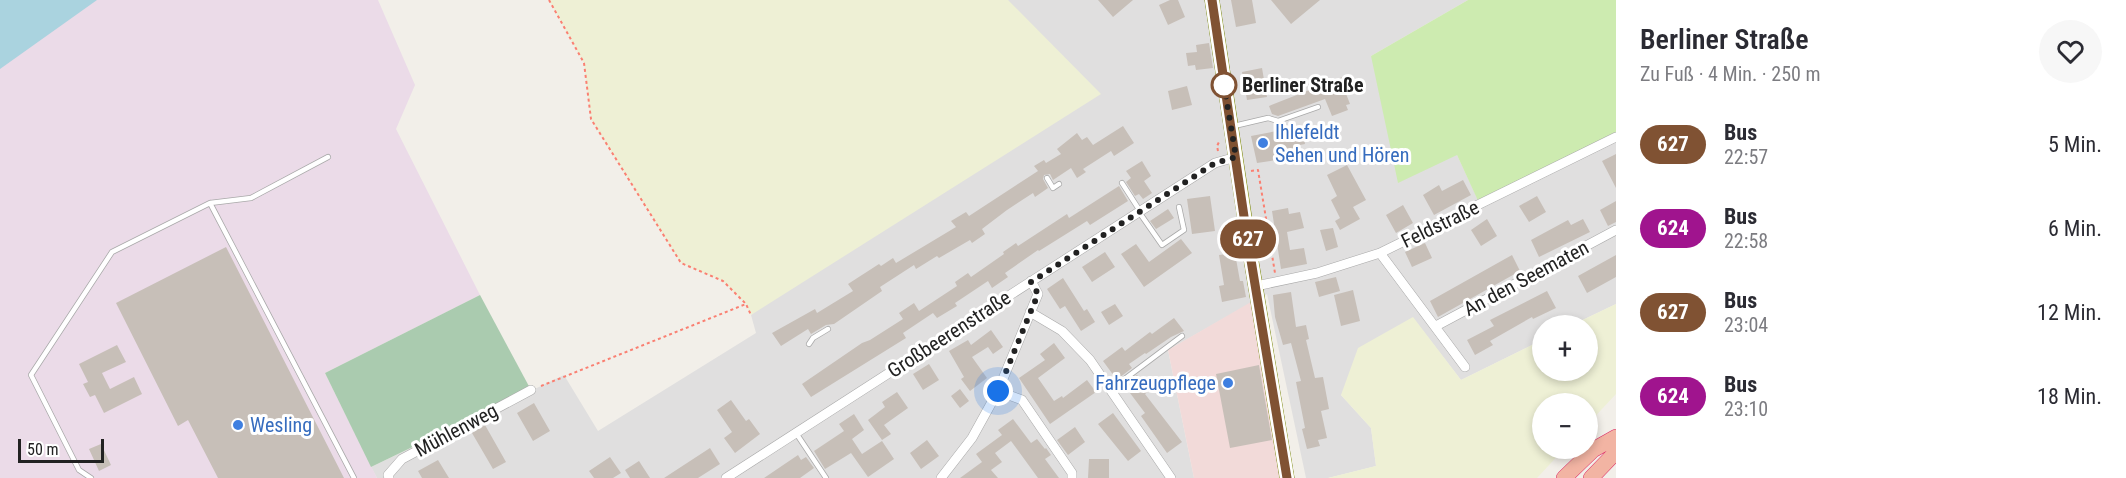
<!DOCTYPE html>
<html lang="de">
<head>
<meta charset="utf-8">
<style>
	body { margin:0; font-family:"Roboto Condensed",sans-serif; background:#f7f7f7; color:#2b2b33; height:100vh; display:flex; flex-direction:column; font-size:22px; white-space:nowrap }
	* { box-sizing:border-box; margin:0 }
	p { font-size:20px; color:#7c7c81 }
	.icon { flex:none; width:33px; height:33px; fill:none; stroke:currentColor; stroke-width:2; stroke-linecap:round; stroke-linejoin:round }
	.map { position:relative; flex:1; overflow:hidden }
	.sheet { display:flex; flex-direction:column; background:#fff; width:510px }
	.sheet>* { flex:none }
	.badge { padding:0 12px; border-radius:20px; font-size:21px; line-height:39px }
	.controls { position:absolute; left:1532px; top:315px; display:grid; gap:12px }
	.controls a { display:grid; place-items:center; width:66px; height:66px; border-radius:50%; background:#fff; box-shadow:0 3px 9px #0003; font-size:30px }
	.scale { position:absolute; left:18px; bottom:15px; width:86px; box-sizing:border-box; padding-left:6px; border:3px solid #222; border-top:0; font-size:16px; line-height:21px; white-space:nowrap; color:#222; -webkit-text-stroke:4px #fff; paint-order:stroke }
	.you { position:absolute; width:30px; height:30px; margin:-15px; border:4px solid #fff; border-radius:50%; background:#1a73e8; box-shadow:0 0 0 9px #1a73e833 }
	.map>.badge { position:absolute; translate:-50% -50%; box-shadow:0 0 0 3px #fff }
	.round { display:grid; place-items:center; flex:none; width:63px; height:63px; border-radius:32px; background:#f7f7f7 }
	.headline { display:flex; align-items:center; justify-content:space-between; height:102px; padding:0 24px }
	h1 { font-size:28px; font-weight:600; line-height:45px }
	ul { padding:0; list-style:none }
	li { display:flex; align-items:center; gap:18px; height:84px; padding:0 24px }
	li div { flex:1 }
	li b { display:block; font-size:22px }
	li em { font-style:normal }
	li .badge { min-width:66px; font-weight:700; text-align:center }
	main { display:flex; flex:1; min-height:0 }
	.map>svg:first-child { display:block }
</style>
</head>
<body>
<main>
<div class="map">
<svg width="1616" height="478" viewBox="0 0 1616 478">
	<rect width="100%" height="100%" fill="#f2efe9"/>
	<!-- residential -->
	<path fill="#e0dfdf" d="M1007 0H1468L1371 56 1457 155 1480 204 1616 137V304L1572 325 1542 326V340L1461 380 1413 318 1341 395 1371 428 1376 466 1328 478H1306L1267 294 1168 350 1194 478H377L371 467 564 375 598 431 756 333 751 315Z"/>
	<!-- commercial -->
	<path fill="#f2dad9" d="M1251 302 1281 478H1194L1168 350Z"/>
	<!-- industrial -->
	<path fill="#ebdbe8" d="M0 0H378L415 85 396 129 480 295 325 373 377 478H0Z"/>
	<!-- farmland -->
	<path fill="#eef0d5" d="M549 0H1008L1101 94 751 315 746 304 723 281 681 263 591 119 584 63Z
		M1616 304V394L1587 425V404H1542V448L1564 449 1537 478H1328L1376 466 1371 428 1341 395 1358 348 1413 317 1461 380 1542 340V370H1587V326L1572 325Z"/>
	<!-- grass -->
	<path fill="#cdebb0" d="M1468 0H1616V137L1480 205 1457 155 1398 183 1371 56Z"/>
	<!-- cemetery -->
	<path fill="#aacbaf" d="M480 295 531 390 371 467 325 373Z"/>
	<!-- water -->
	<path fill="#aad3df" d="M0 0H97L0 69Z"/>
	<!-- building -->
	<path fill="#c7bfb8" d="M1098 0H1133L1113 17Z
		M1170 0H1178L1185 17 1168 25 1159 5Z
		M1231 0H1252L1256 23 1236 27Z
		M1271 0H1320L1291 24Z
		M1209 43 1213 68 1196 70 1195 65 1188 66 1186 53 1197 52 1196 45Z
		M1262 68 1267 97 1247 100 1242 72Z
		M1345 76 1350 89 1345 91 1350 104 1346 105 1348 110 1332 116 1325 99 1278 116 1272 114 1269 106Z
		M1187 86 1192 105 1172 110 1168 91Z
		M1123 126 1134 143 1114 156 1111 151 1083 169 1086 172 1077 178 1071 168 1053 180 1050 174 1044 175 1043 179 1048 188 1035 197 1033 193 1007 210 982 229 985 234 972 243 970 240 939 258 937 256 916 269 914 265 880 287 882 291 834 324 826 325 811 334 808 329 781 346 772 333 815 309 817 313 853 291 848 284 879 264 881 266 893 258 896 263 956 227 951 221 966 212 969 216 1038 171 1034 166 1044 160 1046 163 1061 154 1057 149 1077 133 1082 140 1087 137 1093 145Z
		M1302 126 1305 144 1300 145 1302 156 1257 163 1251 136Z
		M1616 154V188L1602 161Z
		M1142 161 1151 176 1144 181 1152 193 1143 199 1139 194 1135 196 1126 182 1131 178 1126 171Z
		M1347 165 1366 200 1353 207 1360 219 1340 230 1335 221 1340 218 1331 200 1337 196 1327 175Z
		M1463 180 1471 195 1434 215 1423 195 1439 185 1442 191Z
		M1119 186 1128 201 1090 225 1087 221 1039 251 1038 250 1005 273 1008 277 992 288 988 281 955 303 957 306 937 318 933 313 903 333 906 338 811 397 802 384 862 343 870 340 903 319 899 313 914 303 919 311 957 286 955 282 968 273 971 277 1004 254 1003 252 1016 243 1018 246 1067 214 1069 218Z
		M1210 196 1215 231 1192 234 1187 199Z
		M1537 196 1546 212 1529 222 1519 206Z
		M1616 201V222L1608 226 1600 210Z
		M1403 205 1413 223 1396 233 1386 215Z
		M1288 208 1289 214 1300 212 1304 228 1287 232 1290 250 1304 248 1307 264 1281 269 1272 211Z
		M1168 209 1174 218 1156 229 1150 221Z
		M1487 219 1497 236 1481 246 1471 230Z
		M1583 219 1590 232 1539 257 1531 240 1568 220 1571 225Z
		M1333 228 1338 247 1326 251 1320 230Z
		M1181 239 1192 253 1144 287 1121 254 1136 244 1149 262Z
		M1425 243 1432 258 1412 267 1405 252Z
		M226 247 344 478H218L188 420 178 426 116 303Z
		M1105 252 1115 267 1092 282 1082 267Z
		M1235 253 1240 281H1243L1246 297 1222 302 1219 286 1224 285 1219 255Z
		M1512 255 1520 271 1438 317 1430 301Z
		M1616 255V277L1587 293 1578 276Z
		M1336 277 1340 291 1319 297 1315 282Z
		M1063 278 1084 311 1087 309 1095 322 1081 331 1065 306 1060 309 1047 289Z
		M1353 290 1360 321 1341 326 1334 295Z
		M1547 291 1556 308 1533 319 1532 317 1490 341 1493 345 1475 355 1467 340 1494 326 1490 320Z
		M1291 292 1296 327 1306 325 1309 339 1306 340 1315 378 1323 377 1329 409 1321 411 1327 438 1318 440 1320 446 1307 449 1302 429 1305 428 1296 382 1301 381 1291 343 1283 345 1275 317 1273 295Z
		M1115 304 1123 316 1109 325 1101 312Z
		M1174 318 1184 331 1171 337 1146 354 1145 353 1129 364 1132 368 1119 378 1116 374 1114 376 1103 361 1122 347 1125 351 1150 332 1152 334Z
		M991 330 1003 347 993 354 988 347 972 357 987 378 970 391 961 379 964 377 949 351 968 340 971 345Z
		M1054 343 1065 358 1038 378 1054 401 1062 396 1063 398 1087 380 1096 392 1050 424 1019 378 1045 360 1040 354Z
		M117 345 126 362 102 373 110 389 134 377 142 394 104 413 95 395 90 397 83 384 88 382 79 364Z
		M929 364 939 380 923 390 913 374Z
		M1259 365 1272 440 1230 448 1216 374Z
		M1137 375 1149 391 1145 394 1182 442 1167 453 1141 416 1145 413 1124 385Z
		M960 389 969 401 960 408 951 396Z
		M897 392 908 408 884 425 891 434 882 440 868 420 885 407 882 402Z
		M731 400 746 421 749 419 760 434 735 453 724 438 732 432 717 410Z
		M534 403 550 431 533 441 517 413Z
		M1113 413 1141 451 1128 461 1098 424Z
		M854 414 864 430 852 439 862 454 882 441 894 459 868 477 851 453 825 469 814 451 844 431 839 424Z
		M1013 419 1031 443 1037 439 1045 449 1046 448 1051 455 1045 459 1059 478H1038L1011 441 995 453 1002 462 991 470 998 478H960L982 462 976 454 1002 435 998 430Z
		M485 425 506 462 493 469 472 433Z
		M1075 427 1085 442 1068 455 1057 440Z
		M927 440 939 456 921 469 910 453Z
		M101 444 111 465 99 471 89 449Z
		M710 448 720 464 698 478H664Z
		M798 455 801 460 806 457 814 468 800 478H764Z
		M610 457 621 473 613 478H594L589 471Z
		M1089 459H1109V478H1088Z
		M438 460 449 478H422L418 471Z
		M639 461 650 478H630L625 470Z"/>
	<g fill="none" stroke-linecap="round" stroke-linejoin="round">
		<!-- service casing -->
		<g stroke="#a9a9a9" stroke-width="6">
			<path id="service" d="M1234 126 1268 118 1278 121 1318 107
				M1047 178 1053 188 1059 184
				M1122 183 1140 211
				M210 203 354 478
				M1139 212 1162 245 1184 230 1179 207
				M809 344 813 338 828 329
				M1110 390 1182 336
				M796 433 826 478
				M91 478 79 470 31 375 112 252 210 203 251 198 328 157"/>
		</g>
		<!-- minor casing -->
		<g stroke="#a9a9a9" stroke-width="10">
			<path id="minor" d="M1380 253 1465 367
				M1256 286 1317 273 1380 253 1616 137
				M1030 312 1062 331 1090 360 1171 478
				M1436 326 1616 230
				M998 391 1022 400 1072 473V478
				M389 478 388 475 402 459 531 390
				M726 478 1215 163 1236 157
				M941 478 972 438 998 391 1038 294 1031 281"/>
		</g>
		<!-- secondary casing -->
		<g stroke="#707d05" stroke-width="15">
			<path id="secondary" d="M1212 0 1249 247 1287 478"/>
		</g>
		<!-- trunk casing -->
		<g stroke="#dc2a67" stroke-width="16">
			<path id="trunk" d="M1564 478 1593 450 1616 437
				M1591 478 1616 452"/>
		</g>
		<!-- path -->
		<path stroke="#fa8072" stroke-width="2" stroke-dasharray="3 3" stroke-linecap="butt" d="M549 0 584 63 591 119 681 263 723 281 746 304
			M1218 151 1217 146 1220 140
			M1251 171 1258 170 1275 273
			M541 386 746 304 751 315"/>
		<!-- service -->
		<use href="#service" stroke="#fff" stroke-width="4.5"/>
		<!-- minor -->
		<use href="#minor" stroke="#fff" stroke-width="9"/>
		<!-- secondary -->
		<use href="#secondary" stroke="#f7fabf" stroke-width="14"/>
		<!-- trunk -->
		<use href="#trunk" stroke="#f2b4a3" stroke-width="15"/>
	</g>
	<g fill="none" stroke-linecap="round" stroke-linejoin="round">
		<!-- line casing -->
		<g stroke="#fff" stroke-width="14">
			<path id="line" d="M1212 0 1246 230 1287 478"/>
		</g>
		<!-- line -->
		<use href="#line" stroke="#805233" stroke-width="9"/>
		<!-- walk -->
		<path stroke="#222" stroke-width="6" stroke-dasharray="0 10.8" d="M998 391 1038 294 1031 282 1215 163 1236 157 1224 85"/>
	</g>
	<!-- markers -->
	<circle fill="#fff" stroke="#805233" stroke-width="3" cx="1224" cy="85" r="12"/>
	<g fill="#3f7fe0" stroke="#fff" stroke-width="2">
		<circle cx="1263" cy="143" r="6"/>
		<circle cx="1228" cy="383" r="6"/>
		<circle cx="238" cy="425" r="6"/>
	</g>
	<g text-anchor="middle" stroke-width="6" stroke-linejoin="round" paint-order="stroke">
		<!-- stop labels -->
		<g font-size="20" font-weight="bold" fill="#222" stroke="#fff" text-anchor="start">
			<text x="1242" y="92">Berliner Straße</text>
		</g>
		<!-- shop labels -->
		<g font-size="20" fill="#366cbe" stroke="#fff" text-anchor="start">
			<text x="1275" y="139">Ihlefeldt<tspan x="1275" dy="23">Sehen und Hören</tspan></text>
			<text x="1216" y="390" text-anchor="end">Fahrzeugpflege</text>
			<text x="250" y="432">Wesling</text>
		</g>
		<!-- street labels -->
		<g font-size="20" fill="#222" stroke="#fff">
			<text transform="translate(1440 224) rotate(-26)" y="7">Feldstraße</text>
			<text transform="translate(1526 278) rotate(-28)" y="7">An den Seematen</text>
			<text transform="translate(949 334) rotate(-33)" y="7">Großbeerenstraße</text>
			<text transform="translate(456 430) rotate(-28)" y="7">Mühlenweg</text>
		</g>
	</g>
</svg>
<div class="controls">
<a>+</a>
<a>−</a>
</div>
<div class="scale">50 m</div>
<div class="you" style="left:998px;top:391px"></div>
<b class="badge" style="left:1248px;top:239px;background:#805233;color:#fff">627</b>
</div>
<section class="sheet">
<div class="headline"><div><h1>Berliner Straße</h1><p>Zu Fuß · 4 Min. · 250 m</p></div><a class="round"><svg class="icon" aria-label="heart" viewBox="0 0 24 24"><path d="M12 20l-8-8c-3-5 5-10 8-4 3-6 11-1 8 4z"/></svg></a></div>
<ul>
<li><span class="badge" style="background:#805233;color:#fff">627</span><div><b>Bus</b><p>22:57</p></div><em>5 Min.</em></li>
<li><span class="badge" style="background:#a0148e;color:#fff">624</span><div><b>Bus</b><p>22:58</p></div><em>6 Min.</em></li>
<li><span class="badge" style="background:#805233;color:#fff">627</span><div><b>Bus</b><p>23:04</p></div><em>12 Min.</em></li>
<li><span class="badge" style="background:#a0148e;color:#fff">624</span><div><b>Bus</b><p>23:10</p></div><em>18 Min.</em></li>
</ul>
</section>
</main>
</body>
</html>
